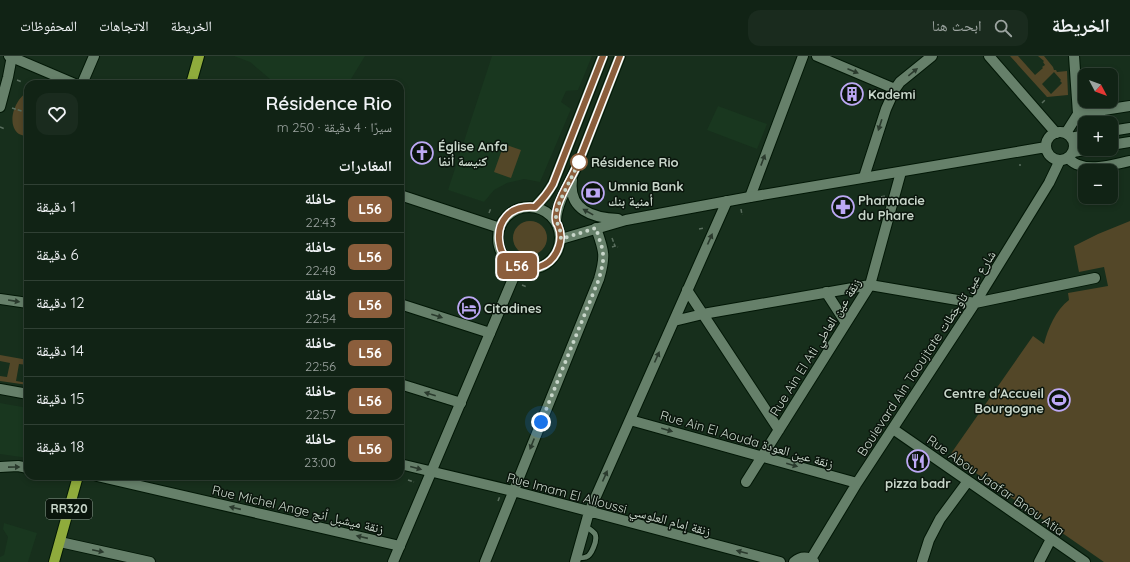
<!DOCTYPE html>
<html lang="ar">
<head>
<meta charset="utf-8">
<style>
	body { margin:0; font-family:Quicksand,"Noto Naskh Arabic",sans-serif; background:#1a2b1e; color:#f1f3f6; direction:rtl; height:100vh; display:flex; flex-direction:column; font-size:15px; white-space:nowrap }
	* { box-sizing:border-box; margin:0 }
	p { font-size:13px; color:#9ca4a0 }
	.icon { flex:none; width:22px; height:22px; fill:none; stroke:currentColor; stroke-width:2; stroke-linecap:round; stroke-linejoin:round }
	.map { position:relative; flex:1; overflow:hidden; direction:ltr }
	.drawer { position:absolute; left:24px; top:24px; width:380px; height:400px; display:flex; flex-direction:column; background:#112315; border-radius:12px; box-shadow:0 2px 6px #0003,0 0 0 1px #304034; direction:rtl }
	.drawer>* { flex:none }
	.badge { padding:0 8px; border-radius:6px; font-size:14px; line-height:26px }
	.needle { width:26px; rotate:131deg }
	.fabs { position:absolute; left:1078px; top:12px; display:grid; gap:8px }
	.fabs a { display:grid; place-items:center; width:40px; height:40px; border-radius:8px; background:#112315; box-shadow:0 2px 6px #0003,0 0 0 1px #304034; font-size:20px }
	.you { position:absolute; width:20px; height:20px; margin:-10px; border:3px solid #fff; border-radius:50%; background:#1a73e8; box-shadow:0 0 0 6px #1a73e833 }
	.map>.badge { position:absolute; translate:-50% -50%; box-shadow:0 0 0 2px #fff }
	h2 { padding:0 12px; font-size:15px; line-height:36px }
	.round { display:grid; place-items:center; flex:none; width:42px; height:42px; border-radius:12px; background:#1a2b1e }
	.overview { display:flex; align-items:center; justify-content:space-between; height:68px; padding:0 12px }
	h1 { font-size:19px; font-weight:600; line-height:30px }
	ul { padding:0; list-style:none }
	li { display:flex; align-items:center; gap:12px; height:48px; padding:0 12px; border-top:1px solid #304034 }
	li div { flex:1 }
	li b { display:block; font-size:15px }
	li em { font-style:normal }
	li .badge { min-width:44px; font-weight:700; text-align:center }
	header { display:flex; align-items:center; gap:24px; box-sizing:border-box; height:56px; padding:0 20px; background:#112315; border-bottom:1px solid #304034 }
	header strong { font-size:19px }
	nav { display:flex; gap:22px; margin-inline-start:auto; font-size:14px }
	.search { width:280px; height:36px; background:#1a2b1e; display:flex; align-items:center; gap:10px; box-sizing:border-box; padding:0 14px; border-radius:12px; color:#9ca4a0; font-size:15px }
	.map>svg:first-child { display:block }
</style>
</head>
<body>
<header>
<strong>الخريطة</strong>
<div class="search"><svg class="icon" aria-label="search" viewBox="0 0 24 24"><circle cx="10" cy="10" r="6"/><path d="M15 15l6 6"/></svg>ابحث هنا</div>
<nav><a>الخريطة</a><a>الاتجاهات</a><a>المحفوظات</a></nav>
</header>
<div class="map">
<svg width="1130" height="506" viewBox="0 0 1130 506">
	<rect width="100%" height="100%" fill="#172f1c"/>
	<!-- built -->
	<path fill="#19371f" d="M234 0H365L348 28H276L250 6Z
		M492 0H592L578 34 566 35 561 46 571 53 540 126 524 123 507 127 494 134 484 146 448 134Z
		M718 50 767 68 757 93 707 74Z
		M0 347 28 352V402L0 398Z
		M4 467 37 477 28 506H0V501L4 499 8 481 3 473Z"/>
	<!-- green -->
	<path fill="#534728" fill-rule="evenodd" d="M1010 0H1018L1035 19 1043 12 1042 11 1045 9 1043 6 1044 5 1038 0H1044L1053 11 1054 14H1056L1057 16 1067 15 1068 39 1047 41ZM1054 16 1061 24 1060 25 1062 27 1051 38 1042 28Z
		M28 36V81C25 80 21 79 19 78 5 68 16 41 28 36Z
		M504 88 521 94 511 122 494 116Z
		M1130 165V506H1104L950 399 1033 280 1044 288C1048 272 1056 254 1069 244L1068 237 1108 230 1104 211 1079 216 1074 190 1098 178Z
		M513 182a17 17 0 1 1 34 0a17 17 0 1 1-34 0Z
		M0 299 28 304V309L19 308 16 325 28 327V329L0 325V320L7 321 10 307 0 305Z"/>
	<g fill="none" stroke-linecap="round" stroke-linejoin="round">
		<!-- lane casing -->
		<g stroke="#021706" stroke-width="7">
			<path id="lane" d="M400 90 401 93 400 98
				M576 502C579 502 583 502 586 501 591 500 598 484 595 478 593 475 588 472 585 470"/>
		</g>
		<!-- street casing -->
		<g stroke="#021706" stroke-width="12">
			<path id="street" d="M817 0 895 33
				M989 0 1056 77
				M82 28 94 0
				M0 51 8 21 12 0
				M1078 58 1130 50
				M1066 77 1078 58 1074 0
				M1068 102C1071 105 1075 108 1079 109 1093 115 1115 108 1130 105
				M864 121 886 53 895 33 900 26 932 0
				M750 141 803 0
				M687 234 779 374
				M826 236 846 267
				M0 243 28 247
				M400 248 490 277
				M674 265 703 258 870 229 975 247 1095 222
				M400 328 461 347
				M0 333 28 338
				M630 364 857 427
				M893 373 1085 506
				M400 408 513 435 780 506
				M0 411 18 410 28 412
				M97 420 400 490
				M746 426 870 229 901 116
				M60 486 150 506
				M811 503 857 427 975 247 1049 127 1060 104
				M485 506 599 223C606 199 604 195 596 172
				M575 506 589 456 727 145
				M794 506C801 500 808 500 814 506
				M922 506 929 484 940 463 968 425
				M1039 506 1051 483"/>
		</g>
		<!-- secondary casing -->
		<g stroke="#021706" stroke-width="12">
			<path id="secondary" d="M9 0 75 28
				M1111 75 1130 72
				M1046 90a14 14 0 1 1 28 0a14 14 0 1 1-28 0Z
				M1071 82 1085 79
				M1111 89 1130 86
				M1073 96 1090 93
				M572 124C568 154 593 162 618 163
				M400 139 500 172
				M498 182a31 31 0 1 1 62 0a31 31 0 1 1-62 0Z
				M535 151 546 139 553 128 603 0
				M556 164C558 143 571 125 579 105 593 70 606 35 620 0
				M561 183 626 164 750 141 1046 91
				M393 506 518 211"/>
		</g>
		<!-- primary casing -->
		<g stroke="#021706" stroke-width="12">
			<path id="primary" d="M191 28 199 0
				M54 506 78 420"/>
		</g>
		<!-- path -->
		<path stroke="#5a6e5e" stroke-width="1.5" stroke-dasharray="4 2" stroke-linecap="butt" d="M17 24 22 26
			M172 26 177 27
			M1042 47 1045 44
			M28 51C23 56 23 63 28 69
			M12 52 25 56
			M0 71 5 73
			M1020 108V110
			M881 141 885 140
			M741 153 742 159
			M489 157 491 152
			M699 173 705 172
			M612 182 615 190
			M612 191 615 190 618 191
			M496 219 502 221
			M522 229 527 231
			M951 257 953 252
			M753 386 757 388
			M57 423 58 420
			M408 424 414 426
			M498 445 500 440"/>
		<!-- lane -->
		<use href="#lane" stroke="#66806a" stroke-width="5"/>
		<!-- street -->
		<use href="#street" stroke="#66806a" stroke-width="10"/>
		<!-- secondary -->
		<use href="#secondary" stroke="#66806a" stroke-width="10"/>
		<!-- primary -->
		<use href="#primary" stroke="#8fab3c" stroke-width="10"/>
	</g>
	<!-- one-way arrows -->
	<defs><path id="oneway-solid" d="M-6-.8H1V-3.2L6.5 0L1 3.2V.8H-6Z"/></defs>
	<g fill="#2a3a2d">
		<use href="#oneway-solid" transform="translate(853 15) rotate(23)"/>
		<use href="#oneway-solid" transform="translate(913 16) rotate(-39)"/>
		<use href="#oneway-solid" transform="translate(880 69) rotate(108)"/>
		<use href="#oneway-solid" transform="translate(763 104) rotate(-69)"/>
		<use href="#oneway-solid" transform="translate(588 156) rotate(-151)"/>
		<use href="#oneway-solid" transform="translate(710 183) rotate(-66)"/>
		<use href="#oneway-solid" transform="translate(14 245) rotate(9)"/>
		<use href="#oneway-solid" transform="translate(437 260) rotate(18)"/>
		<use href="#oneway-solid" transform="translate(657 301) rotate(-66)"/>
		<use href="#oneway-solid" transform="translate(430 338) rotate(-163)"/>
		<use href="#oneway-solid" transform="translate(667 374) rotate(16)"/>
		<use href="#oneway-solid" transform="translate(532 388) rotate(112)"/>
		<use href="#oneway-solid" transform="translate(792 409) rotate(16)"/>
		<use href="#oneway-solid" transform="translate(14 411) rotate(-1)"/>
		<use href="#oneway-solid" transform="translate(416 412) rotate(15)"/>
		<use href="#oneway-solid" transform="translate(605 420) rotate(-66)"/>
		<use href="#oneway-solid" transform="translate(235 452) rotate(-167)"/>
		<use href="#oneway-solid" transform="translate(362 481) rotate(-167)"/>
		<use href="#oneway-solid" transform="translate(98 495) rotate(12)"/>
		<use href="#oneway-solid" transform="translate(742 496) rotate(-165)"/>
	</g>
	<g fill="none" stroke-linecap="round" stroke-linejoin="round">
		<!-- line casing -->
		<g stroke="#fff" stroke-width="9">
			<path id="line" d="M603 0 553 128C548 137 542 144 535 151 481 146 492 226 539 211 549 208 556 200 559 190 561 184 561 176 558 169 557 168 556 166 556 164 555 160 557 153 558 149 563 134 573 120 579 105 593 70 606 35 620 0"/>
		</g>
		<!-- line -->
		<use href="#line" stroke="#8b5e3c" stroke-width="6"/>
		<!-- walk -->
		<path stroke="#c8d6ca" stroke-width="4" stroke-dasharray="0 7.2" d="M541 366 599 223 603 207V195L596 172 561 183 560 174 556 164V156L560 145 579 106"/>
	</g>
	<!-- icons -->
	<defs>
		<g id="building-ring" transform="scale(1.15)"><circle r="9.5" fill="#0a150c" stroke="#bda9f5" stroke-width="1.5"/><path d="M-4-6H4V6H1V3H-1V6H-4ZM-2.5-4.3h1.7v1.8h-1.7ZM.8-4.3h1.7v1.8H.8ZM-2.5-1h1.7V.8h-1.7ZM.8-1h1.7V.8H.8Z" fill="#bda9f5"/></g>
		<g id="church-ring" transform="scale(1.15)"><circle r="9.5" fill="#0a150c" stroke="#bda9f5" stroke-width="1.5"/><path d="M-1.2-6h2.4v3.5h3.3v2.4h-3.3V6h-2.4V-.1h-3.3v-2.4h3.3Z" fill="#bda9f5"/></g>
		<g id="bank-ring" transform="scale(1.15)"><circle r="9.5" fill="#0a150c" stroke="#bda9f5" stroke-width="1.5"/><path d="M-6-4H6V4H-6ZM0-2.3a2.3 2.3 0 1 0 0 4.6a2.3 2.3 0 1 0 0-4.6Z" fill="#bda9f5"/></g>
		<g id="pharmacy-ring" transform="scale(1.15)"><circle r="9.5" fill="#0a150c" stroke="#bda9f5" stroke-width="1.5"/><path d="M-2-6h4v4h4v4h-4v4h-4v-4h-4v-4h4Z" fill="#bda9f5"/></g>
		<g id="hotel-ring" transform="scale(1.15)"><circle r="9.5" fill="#0a150c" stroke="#bda9f5" stroke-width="1.5"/><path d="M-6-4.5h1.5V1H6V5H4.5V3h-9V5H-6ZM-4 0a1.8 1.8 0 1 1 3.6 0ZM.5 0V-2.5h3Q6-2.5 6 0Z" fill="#bda9f5"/></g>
		<g id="stadium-ring" transform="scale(1.15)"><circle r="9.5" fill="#0a150c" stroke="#bda9f5" stroke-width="1.5"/><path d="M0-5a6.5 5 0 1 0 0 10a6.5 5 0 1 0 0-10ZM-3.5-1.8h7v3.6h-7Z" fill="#bda9f5"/></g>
		<g id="restaurant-ring" transform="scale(1.15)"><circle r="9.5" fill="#0a150c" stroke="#bda9f5" stroke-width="1.5"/><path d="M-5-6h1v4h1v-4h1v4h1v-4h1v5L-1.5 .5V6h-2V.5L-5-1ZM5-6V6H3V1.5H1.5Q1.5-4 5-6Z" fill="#bda9f5"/></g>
	</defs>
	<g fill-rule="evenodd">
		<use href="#building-ring" x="852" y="38"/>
		<use href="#church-ring" x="422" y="97"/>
		<use href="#bank-ring" x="593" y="137"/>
		<use href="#pharmacy-ring" x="843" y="151"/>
		<use href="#hotel-ring" x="469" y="252"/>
		<use href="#stadium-ring" x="1059" y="344"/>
		<use href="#restaurant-ring" x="918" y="405"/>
	</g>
	<!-- markers -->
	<circle fill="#fff" stroke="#8b5e3c" stroke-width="2" cx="579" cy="106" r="8"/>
	<g text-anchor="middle" stroke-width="3" stroke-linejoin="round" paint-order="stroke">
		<!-- shield labels -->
		<rect fill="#0a150c" stroke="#8f9c91" stroke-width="1" x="46" y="443" width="46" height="20" rx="3"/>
		<g font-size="12" font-weight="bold" fill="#c8d6ca">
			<text x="69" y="457">RR320</text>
		</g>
		<!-- poi labels -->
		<g font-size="13" font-weight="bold" fill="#c8d6ca" stroke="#0a150c" text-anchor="start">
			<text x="868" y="43">Kademi</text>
			<text x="438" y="95">Église Anfa<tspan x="438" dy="15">كنيسة أنفا</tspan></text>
			<text x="608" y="135">Umnia Bank<tspan x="608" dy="15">أمنية بنك</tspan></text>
			<text x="858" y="149">Pharmacie<tspan x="858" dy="15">du Phare</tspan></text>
			<text x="484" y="257">Citadines</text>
			<text x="1044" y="342" text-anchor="end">Centre d'Accueil<tspan x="1044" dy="15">Bourgogne</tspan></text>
			<text x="918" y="432" text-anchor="middle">pizza badr</text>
		</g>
		<!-- stop labels -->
		<g font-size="13" font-weight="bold" fill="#c8d6ca" stroke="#0a150c" text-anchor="start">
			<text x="591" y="111">Résidence Rio</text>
		</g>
		<!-- street labels -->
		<g font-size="13" fill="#c8d6ca" stroke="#0a150c">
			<text transform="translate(815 291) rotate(-58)" y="5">Rue Ain El Ati زنقة عين العاطي</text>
			<text transform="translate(926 297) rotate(-57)" y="5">Boulevard Ain Taoujtate شارع عين تاوجطات</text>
			<text transform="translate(747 383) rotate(16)" y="5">Rue Ain El Aouda زنقة عين العودة</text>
			<text transform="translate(996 429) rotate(35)" y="5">Rue Abou Jaafar Bnou Atia</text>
			<text transform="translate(609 448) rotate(15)" y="5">Rue Imam El Alloussi زنقة إمام العلوسي</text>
			<text transform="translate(298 453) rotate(13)" y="5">Rue Michel Ange زنقة ميشبل أنج</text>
		</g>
	</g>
</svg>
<div class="fabs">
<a><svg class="needle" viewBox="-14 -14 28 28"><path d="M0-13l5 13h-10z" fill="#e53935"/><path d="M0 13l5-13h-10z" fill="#9ca4a0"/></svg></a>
<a>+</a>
<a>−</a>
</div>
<div class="you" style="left:541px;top:366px"></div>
<b class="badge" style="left:517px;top:210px;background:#8b5e3c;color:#fff">L56</b>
<section class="drawer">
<div class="overview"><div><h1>Résidence Rio</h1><p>سيرًا · 4 دقيقة · 250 m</p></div><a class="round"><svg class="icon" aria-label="heart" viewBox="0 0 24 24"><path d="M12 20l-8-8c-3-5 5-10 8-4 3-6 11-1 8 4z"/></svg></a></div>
<h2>المغادرات</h2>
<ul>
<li><span class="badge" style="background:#8b5e3c;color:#fff">L56</span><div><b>حافلة</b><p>22:43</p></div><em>1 دقيقة</em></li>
<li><span class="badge" style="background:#8b5e3c;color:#fff">L56</span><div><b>حافلة</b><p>22:48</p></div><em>6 دقيقة</em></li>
<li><span class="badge" style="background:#8b5e3c;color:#fff">L56</span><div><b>حافلة</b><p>22:54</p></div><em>12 دقيقة</em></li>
<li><span class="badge" style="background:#8b5e3c;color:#fff">L56</span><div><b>حافلة</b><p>22:56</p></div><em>14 دقيقة</em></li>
<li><span class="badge" style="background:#8b5e3c;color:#fff">L56</span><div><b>حافلة</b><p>22:57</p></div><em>15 دقيقة</em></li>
<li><span class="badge" style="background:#8b5e3c;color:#fff">L56</span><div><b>حافلة</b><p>23:00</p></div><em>18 دقيقة</em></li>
</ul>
</section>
</div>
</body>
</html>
